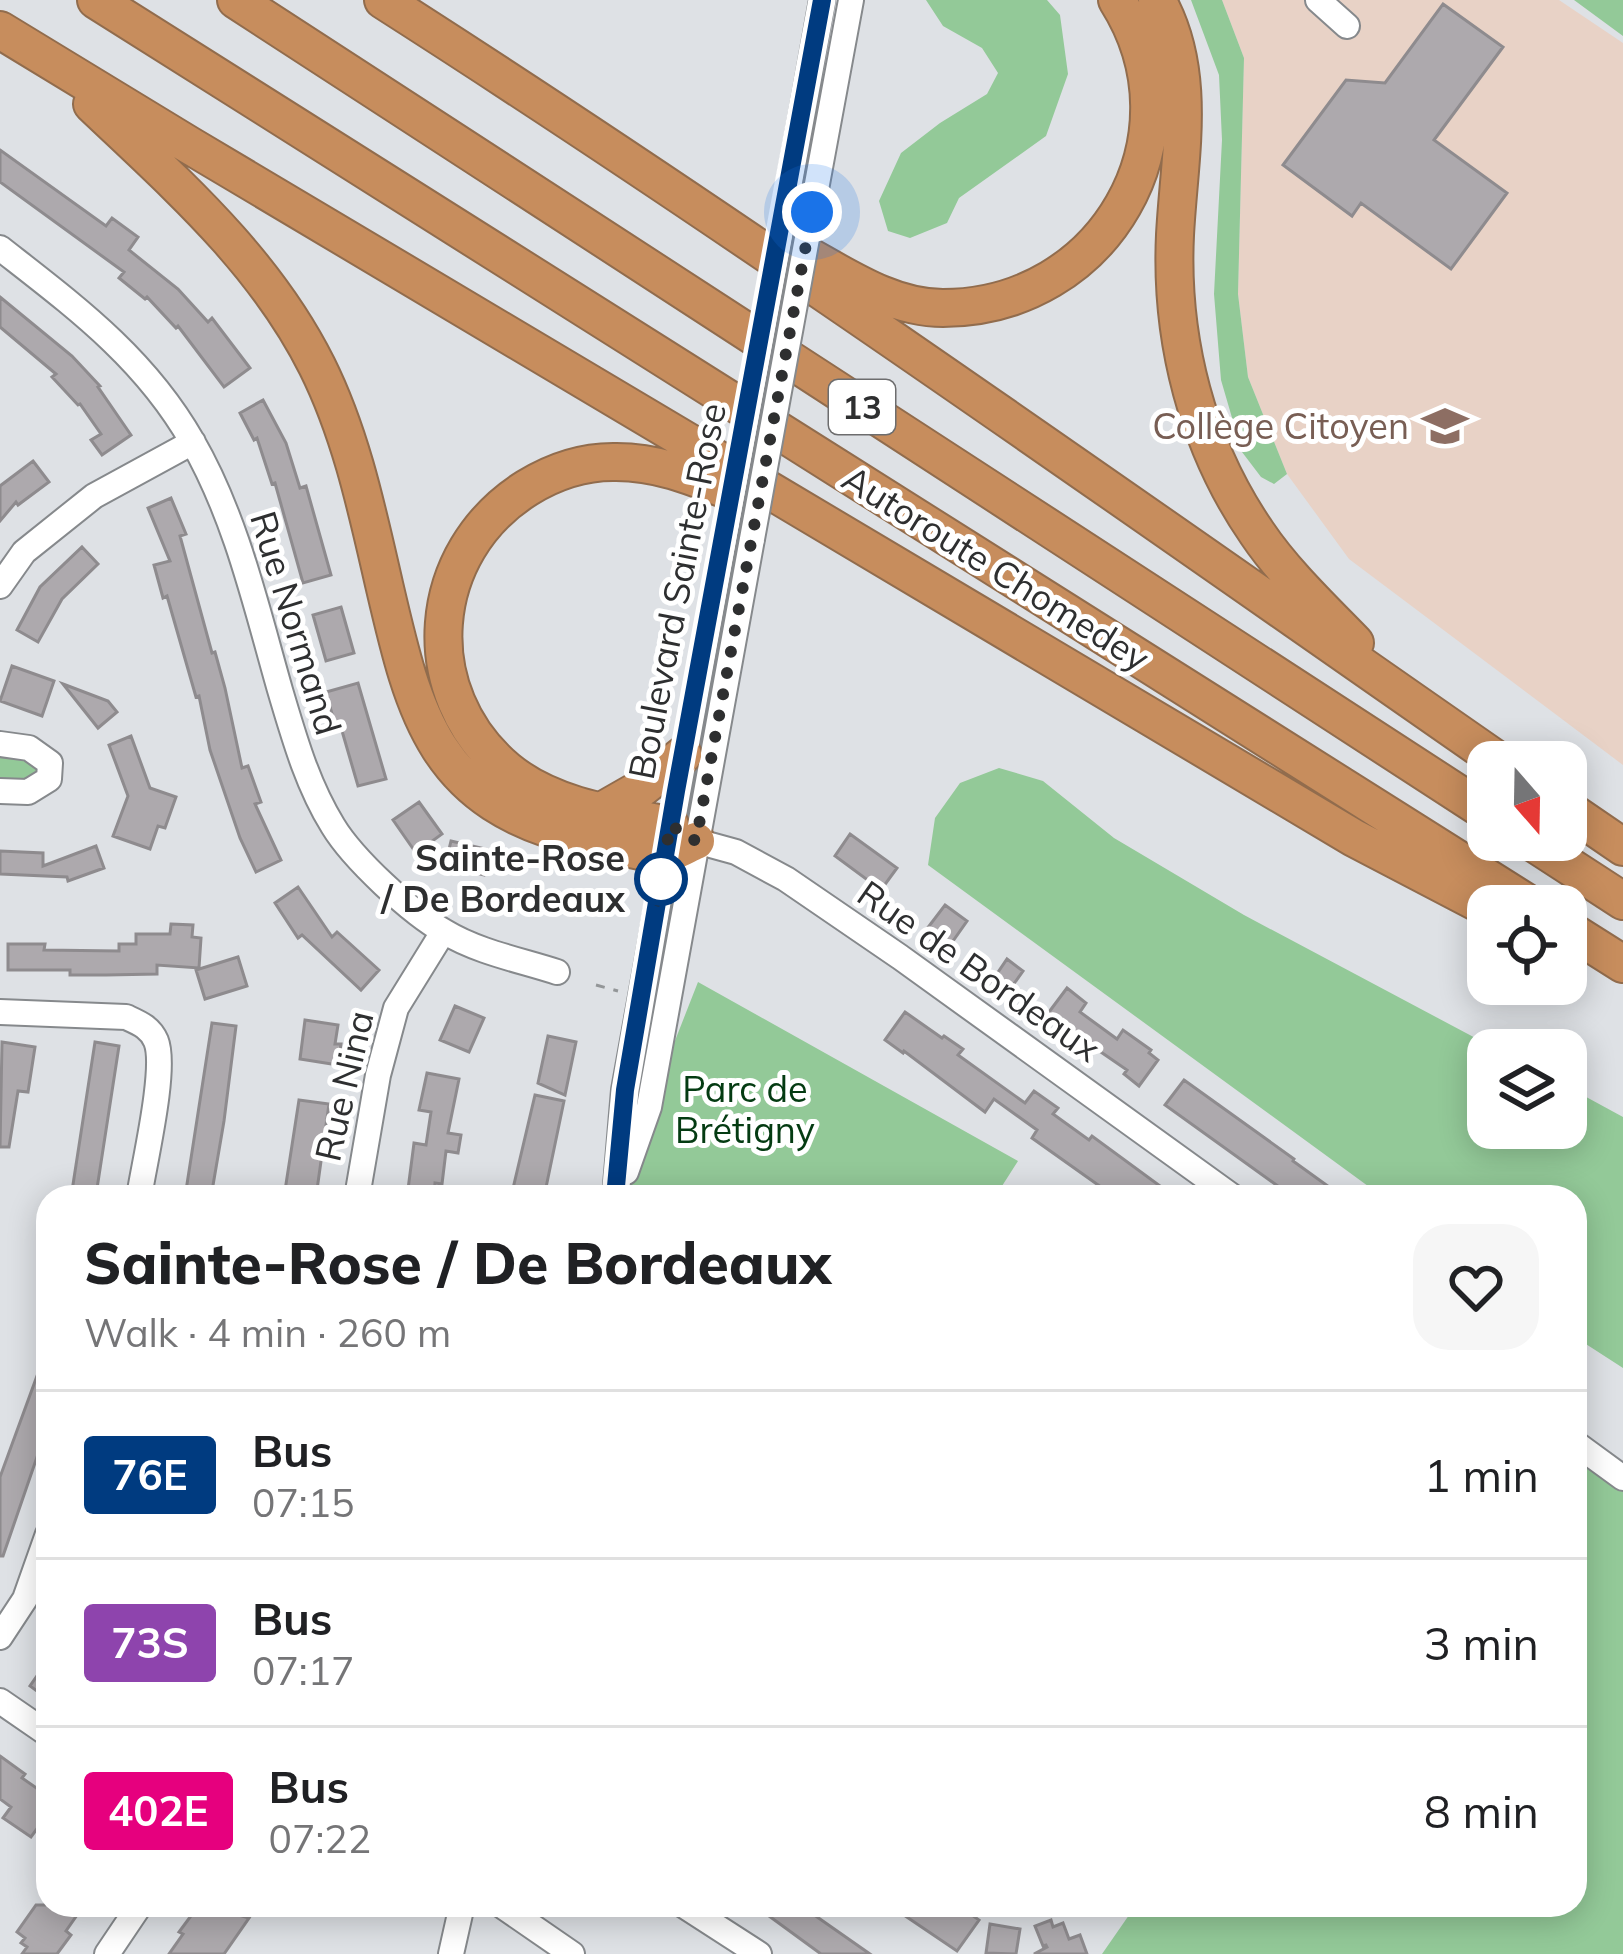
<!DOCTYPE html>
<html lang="en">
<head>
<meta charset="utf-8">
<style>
	body { margin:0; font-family:Mulish,sans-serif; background:#f6f6f6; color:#202124; height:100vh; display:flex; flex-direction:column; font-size:45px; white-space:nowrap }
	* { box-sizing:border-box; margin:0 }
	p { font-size:39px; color:#757577 }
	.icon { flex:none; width:66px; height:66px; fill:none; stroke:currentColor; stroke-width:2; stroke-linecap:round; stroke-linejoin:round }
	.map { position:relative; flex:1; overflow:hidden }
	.side { position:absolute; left:36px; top:1185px; width:1551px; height:732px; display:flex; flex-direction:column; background:#fff; border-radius:36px; box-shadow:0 6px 30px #0003 }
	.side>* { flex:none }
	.badge { padding:0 24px; border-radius:9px; font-size:42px; line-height:78px }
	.needle { width:78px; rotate:160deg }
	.buttons { position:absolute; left:1467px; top:741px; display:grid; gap:24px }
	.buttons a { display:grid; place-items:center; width:120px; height:120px; border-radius:24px; background:#fff; box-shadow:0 6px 30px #0003; font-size:60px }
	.you { position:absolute; width:60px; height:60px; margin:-30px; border:9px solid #fff; border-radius:50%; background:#1a73e8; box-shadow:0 0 0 18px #1a73e833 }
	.map>.badge { position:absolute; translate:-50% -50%; box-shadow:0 0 0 6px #fff }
	.round { display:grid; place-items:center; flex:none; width:126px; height:126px; border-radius:36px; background:#f6f6f6 }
	.headline { display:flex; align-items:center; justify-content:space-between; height:204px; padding:0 48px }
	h1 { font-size:57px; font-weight:800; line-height:90px }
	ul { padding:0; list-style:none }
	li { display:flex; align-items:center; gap:36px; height:168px; padding:0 48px; border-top:3px solid #e0e0e0 }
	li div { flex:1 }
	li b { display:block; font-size:45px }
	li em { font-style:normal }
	li .badge { min-width:132px; font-weight:700; text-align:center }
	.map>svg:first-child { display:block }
</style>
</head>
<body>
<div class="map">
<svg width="1623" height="1954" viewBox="0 0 1623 1954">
	<rect width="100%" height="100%" fill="#dee1e5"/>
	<!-- education -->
	<path fill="#e8d2c6" d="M1222 0H1559L1623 43V765L1349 559 1287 474 1248 377 1238 294 1244 58Z"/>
	<!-- green -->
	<path fill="#93c998" d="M926 0H1047L1060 15 1068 74 1046 136 959 198 947 223 910 238 888 231 879 201 901 153 940 123 987 94 998 73 982 48 943 26Z
		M1191 0H1222L1244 58 1238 294 1248 377 1287 474 1274 484 1261 477 1242 452 1221 380 1214 294 1222 140 1219 75Z
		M1574 0H1623V36Z
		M0 744 29 748 49 779 0 791Z
		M999 768 1043 781 1114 838 1244 915 1498 1050H1488V1128H1566V1086L1623 1117V1368L1575 1337V1197H1383L928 865 935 818 960 783Z
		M698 982 1018 1161 995 1197H618L649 1107Z
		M1596 1455 1623 1475V1954H1102L1136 1905H1575V1487Z"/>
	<!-- building -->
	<path fill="#ada9ad" stroke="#8e8b8e" stroke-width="3" d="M1443 4 1503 47 1434 140 1507 193 1451 269 1361 203 1352 216 1283 165 1346 80 1385 83Z
		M0 150 106 226 112 218 138 237 129 250 178 289 208 322 212 318 250 368 224 387 178 326 176 328 147 297 145 299 119 278 124 272 0 182Z
		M0 297 72 356 100 386 98 387 131 435 102 455 91 440 101 434 80 404 78 405 52 377 56 374 0 327Z
		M263 400 286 443 300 488 306 486 331 575 303 583 275 483 272 484 257 438 254 440 240 413Z
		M33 461 49 482 18 505 16 502 0 521V486Z
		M171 498 186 534 180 536 212 653 215 652 225 688 242 768 248 766 261 802 255 804 281 860 256 872 240 838 210 750 199 696 196 697 167 596 163 598 154 565 170 561 148 508Z
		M82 547 98 564 62 599 38 642 17 630 40 587Z
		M341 607 354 653 326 661 313 615Z
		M12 666 54 681 42 716 0 701Z
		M358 683 386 779 358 786 340 724 335 725 326 692Z
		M63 684 108 701 117 712 98 728Z
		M131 736 150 788 176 797 165 828 158 826 150 849 113 836 128 796 109 745Z
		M419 802 442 834 416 853 393 820Z
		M850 834 897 868 881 890 835 856Z
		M451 841 490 850 484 875 445 866Z
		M96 846 104 868 68 881 67 877 0 874V851L43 853V866Z
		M298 887 332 937 337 932 379 970 361 990 302 935 298 938 275 903Z
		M945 905 967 921 946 951 923 934Z
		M171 924 193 925 192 937 201 938 199 968 157 965V974L106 975H70V970H8V944H45L44 950 119 951V944H136V934H170Z
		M238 957 247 986 205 999 196 970Z
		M1007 959 1023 971 1008 992 992 981Z
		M1067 988 1086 1003 1080 1012 1117 1039 1123 1030 1151 1050 1149 1053 1158 1060 1139 1086 1124 1074 1127 1070 1095 1048 1091 1055 1069 1039 1075 1031 1049 1012Z
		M455 1006 484 1018 469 1052 440 1040Z
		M905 1012 942 1038 944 1036 963 1049 958 1055 1025 1103 1034 1091 1058 1108 1053 1114 1089 1140 1092 1136 1175 1197H1115L1032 1138 1037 1130 994 1099 985 1112 904 1051 903 1053 885 1040Z
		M305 1020 338 1025 335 1044H341L338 1065 300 1059Z
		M212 1023 236 1026 224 1121 211 1197H185Z
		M548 1036 576 1042 565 1095 538 1083Z
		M2 1042 35 1047 28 1092 18 1091 9 1147H0Z
		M95 1042 119 1046 96 1195 72 1191Z
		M427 1073 459 1079 448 1133 461 1135 458 1153 446 1151 442 1184 435 1183 434 1197H407L414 1143 426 1145 431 1112 419 1110Z
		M1184 1080 1294 1159 1293 1161 1343 1197H1293L1165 1105Z
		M535 1095 564 1101 544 1197H511Z
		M299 1100 329 1104 316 1197H284Z
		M45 1354H48V1425L3 1556H0V1477Z
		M48 1660V1699L30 1686Z
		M0 1756 25 1774 22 1778 48 1796V1833L39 1826 31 1837 3 1818 11 1807 0 1799Z
		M36 1905H84L66 1931 71 1935 57 1954H22L27 1947 21 1943 25 1938 17 1932Z
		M199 1905H216L215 1908 249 1918 224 1954H169L183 1934 179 1932Z
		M754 1905H800L870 1954H821Z
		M889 1905H958L979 1920 957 1951Z
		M1051 1920 1053 1927 1063 1923 1069 1939 1080 1935 1087 1954H1034L1047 1947 1046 1945 1043 1946 1035 1926Z
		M990 1924 1020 1929 1016 1954 986 1953Z"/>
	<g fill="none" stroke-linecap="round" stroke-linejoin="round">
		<!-- minor casing -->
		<g stroke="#86898c" stroke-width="28">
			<path id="minor" d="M1318 0 1347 26
				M787 196 822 0
				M812 211 851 0
				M0 248C74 306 144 357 192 441 236 517 256 606 280 690 294 737 307 784 333 826 353 859 411 913 445 932 478 952 520 960 557 972
				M0 586 24 552 94 496 193 442
				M0 744 29 748 50 763 49 779 28 792 0 791
				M687 836 696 841 736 852 786 879 900 957 1233 1197
				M0 1012 126 1017C139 1023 150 1027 156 1041 167 1068 144 1164 139 1197
				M626 1172 649 1107 752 539
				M357 1197 378 1075 396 1008 443 932
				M615 1197 624 1090 727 523
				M1575 1443 1623 1478
				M0 1637 25 1599 48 1534
				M0 1701 48 1734
				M501 1905 572 1954
				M683 1905 759 1954
				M107 1954 140 1905
				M451 1954 462 1905"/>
		</g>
		<!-- highway casing -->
		<g stroke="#916c4d" stroke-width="40">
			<path id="highway" d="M96 0 1532 906
				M236 0 1488 813
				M383 0C763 243 1130 505 1500 762
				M1157 0C1198 72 1179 157 1175 235 1170 340 1197 446 1257 533 1284 573 1321 608 1355 643
				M0 30 189 145 1354 838 1488 908
				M92 104C176 184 264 260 317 366 351 434 367 510 384 584 414 713 434 804 582 838 602 842 644 854 662 854 673 854 686 845 696 841
				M782 242C833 267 884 308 943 308 1104 308 1204 137 1117 0
				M1566 808 1623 847
				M600 812 642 788 683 755
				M670 825C615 815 552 807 507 770 414 692 425 552 527 488 553 472 583 462 613 462 665 461 707 483 754 501
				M1529 840 1623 901
				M1566 928 1623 964"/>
		</g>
		<!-- path -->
		<path stroke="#939698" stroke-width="3" stroke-dasharray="9 9" stroke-linecap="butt" d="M596 985 618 991"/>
		<!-- minor -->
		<use href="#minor" stroke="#fff" stroke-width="24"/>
		<!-- highway -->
		<use href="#highway" stroke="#c78d5d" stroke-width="36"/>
		<!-- minor-bridge casing -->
		<g stroke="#86898c" stroke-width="28" stroke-linecap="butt">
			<path id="minor-bridge" d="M727 523 787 196
				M752 539 812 211"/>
		</g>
		<!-- minor-bridge -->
		<use href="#minor-bridge" stroke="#fff" stroke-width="24"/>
	</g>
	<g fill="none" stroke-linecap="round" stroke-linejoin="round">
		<!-- line casing -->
		<g stroke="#fff" stroke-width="27">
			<path id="line" d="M615 1197 625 1090 676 791 822 0"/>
		</g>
		<!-- line -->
		<use href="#line" stroke="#003b80" stroke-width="18"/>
		<!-- walk -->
		<path stroke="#2e2f30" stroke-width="12" stroke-dasharray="0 21.6" d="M661 879 658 902 670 825 696 841 812 212"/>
	</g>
	<!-- icons -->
	<defs>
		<g id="school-bare" transform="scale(3.6)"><path d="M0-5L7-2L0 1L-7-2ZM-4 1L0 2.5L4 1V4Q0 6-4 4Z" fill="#8d6e63" stroke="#fff" stroke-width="2.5" paint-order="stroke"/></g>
	</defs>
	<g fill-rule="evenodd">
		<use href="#school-bare" x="1445" y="426"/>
	</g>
	<!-- markers -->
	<circle fill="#fff" stroke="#003b80" stroke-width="6" cx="661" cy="879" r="24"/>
	<g text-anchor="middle" stroke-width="10" stroke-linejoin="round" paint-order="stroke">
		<!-- shield labels -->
		<rect fill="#fff" stroke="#6d6d6e" stroke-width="3" x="829" y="380" width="66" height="54" rx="9"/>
		<g font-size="33" font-weight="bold" fill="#2e2f30">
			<text x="862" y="419">13</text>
		</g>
		<!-- education labels -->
		<g font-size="36" fill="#785e54" stroke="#fff" text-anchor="end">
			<text x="1409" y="439">Collège Citoyen</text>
		</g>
		<!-- street labels -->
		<g font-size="36" fill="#2e2f30" stroke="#fff">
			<text transform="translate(996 568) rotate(32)" y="13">Autoroute Chomedey</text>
			<text transform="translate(677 591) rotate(-79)" y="13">Boulevard Sainte-Rose</text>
			<text transform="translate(296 623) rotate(73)" y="13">Rue Normand</text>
			<text transform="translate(979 971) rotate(35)" y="13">Rue de Bordeaux</text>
			<text transform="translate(344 1086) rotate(-77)" y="13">Rue Nina</text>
		</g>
		<!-- stop labels -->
		<g font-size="36" font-weight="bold" fill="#2e2f30" stroke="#fff" text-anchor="end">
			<text x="625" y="871">Sainte-Rose<tspan x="625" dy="41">/ De Bordeaux</tspan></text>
		</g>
		<!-- park labels -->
		<g font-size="36" fill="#043b12" stroke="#fff">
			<text x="745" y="1102">Parc de<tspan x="745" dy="41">Brétigny</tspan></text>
		</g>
	</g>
</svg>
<div class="buttons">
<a><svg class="needle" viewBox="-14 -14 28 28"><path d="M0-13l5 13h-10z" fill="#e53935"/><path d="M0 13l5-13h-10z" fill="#757577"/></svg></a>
<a><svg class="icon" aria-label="locate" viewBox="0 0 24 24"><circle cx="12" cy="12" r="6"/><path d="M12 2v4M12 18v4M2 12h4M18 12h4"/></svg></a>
<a><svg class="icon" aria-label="layers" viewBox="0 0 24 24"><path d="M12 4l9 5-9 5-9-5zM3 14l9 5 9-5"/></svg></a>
</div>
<div class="you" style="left:812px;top:212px"></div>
<section class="side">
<div class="headline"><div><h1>Sainte-Rose / De Bordeaux</h1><p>Walk · 4 min · 260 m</p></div><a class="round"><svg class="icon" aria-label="heart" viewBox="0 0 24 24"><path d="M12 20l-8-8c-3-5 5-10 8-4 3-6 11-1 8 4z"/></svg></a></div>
<ul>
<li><span class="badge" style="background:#003b80;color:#fff">76E</span><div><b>Bus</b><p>07:15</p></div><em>1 min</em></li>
<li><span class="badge" style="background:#8e44ad;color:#fff">73S</span><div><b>Bus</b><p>07:17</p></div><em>3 min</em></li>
<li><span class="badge" style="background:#e6007e;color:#fff">402E</span><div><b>Bus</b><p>07:22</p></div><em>8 min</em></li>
</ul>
</section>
</div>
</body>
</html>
